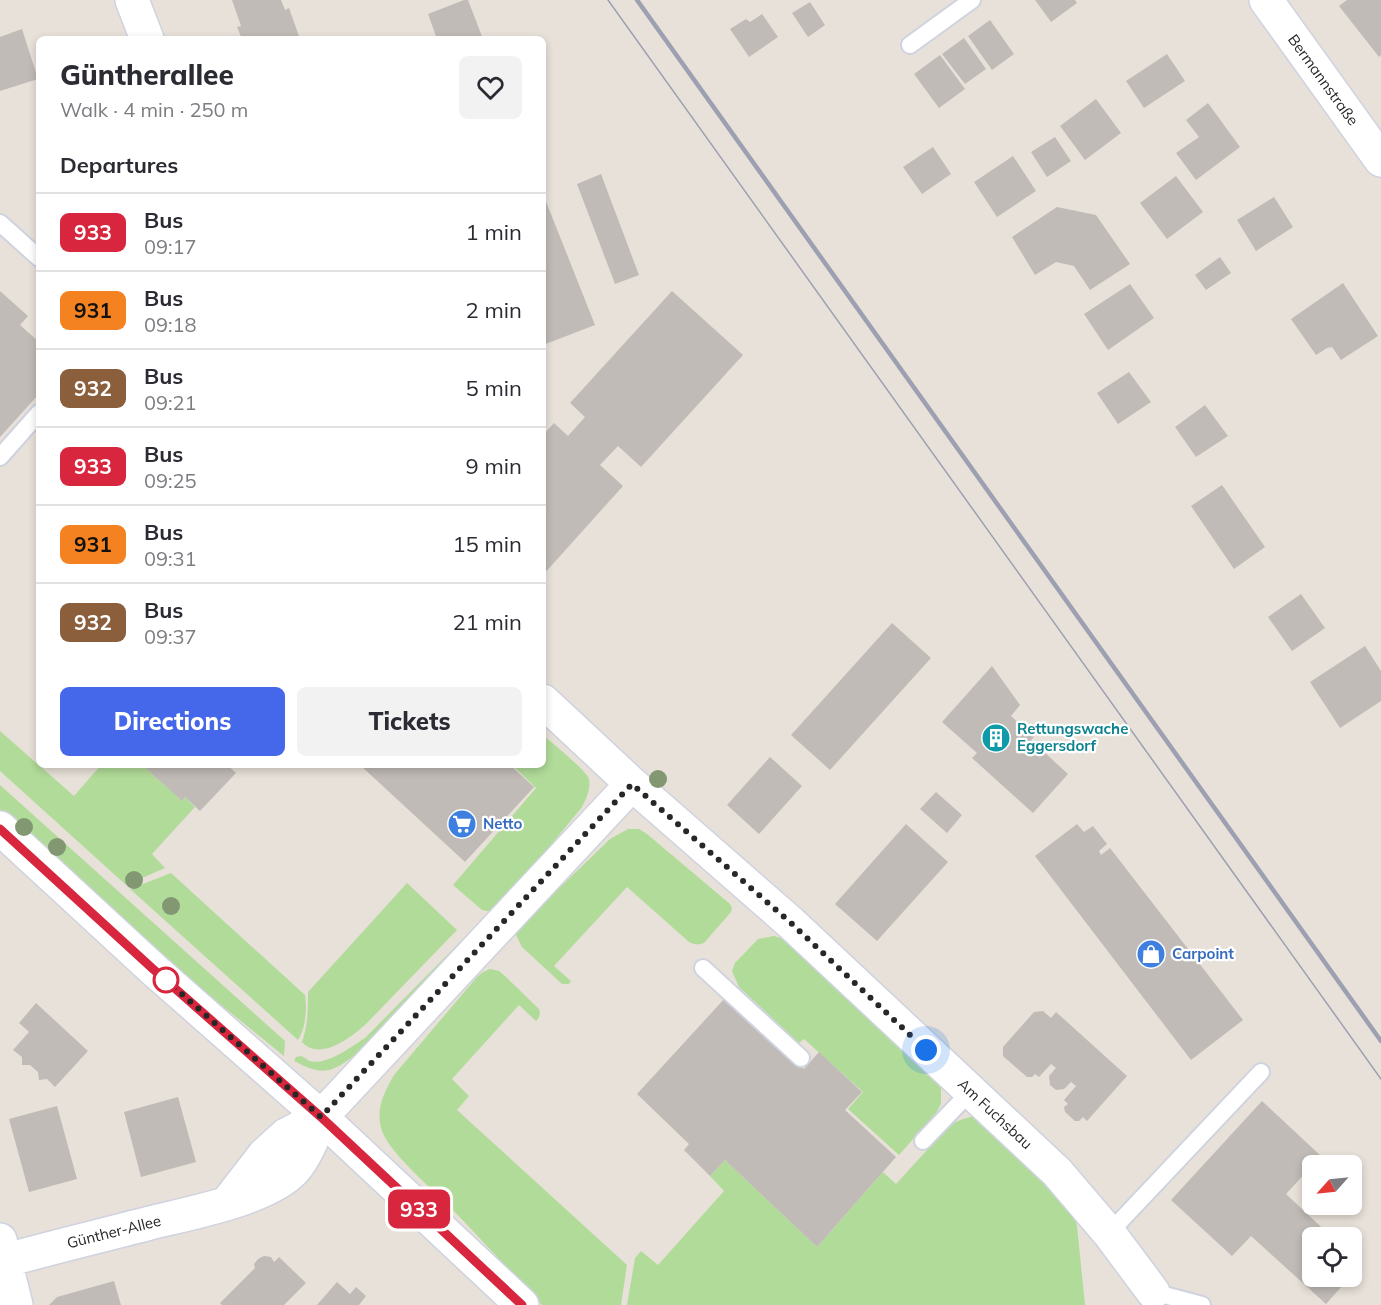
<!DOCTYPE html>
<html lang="en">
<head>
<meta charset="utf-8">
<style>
	body { margin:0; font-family:Mulish,sans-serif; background:#f2f2f3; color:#2b2b33; height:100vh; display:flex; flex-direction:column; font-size:22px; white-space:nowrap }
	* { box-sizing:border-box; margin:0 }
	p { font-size:20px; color:#7c7c81 }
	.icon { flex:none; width:33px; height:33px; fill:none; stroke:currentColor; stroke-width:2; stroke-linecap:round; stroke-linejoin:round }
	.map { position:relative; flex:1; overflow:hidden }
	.drawer { position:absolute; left:36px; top:36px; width:510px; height:732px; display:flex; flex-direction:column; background:#fff; border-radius:9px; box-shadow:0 3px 9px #0003 }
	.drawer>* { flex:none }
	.badge { padding:0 12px; border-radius:9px; font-size:21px; line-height:39px }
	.needle { width:39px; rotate:243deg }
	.buttons { position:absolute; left:1302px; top:1155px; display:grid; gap:12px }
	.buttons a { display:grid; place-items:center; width:60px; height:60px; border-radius:9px; background:#fff; box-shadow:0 3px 9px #0003; font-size:30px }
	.you { position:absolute; width:30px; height:30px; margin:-15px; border:4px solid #fff; border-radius:50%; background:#1a73e8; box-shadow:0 0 0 9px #1a73e833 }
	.map>.badge { position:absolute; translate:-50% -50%; box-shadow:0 0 0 3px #fff }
	h2 { padding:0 24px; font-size:22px; line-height:54px }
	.round { display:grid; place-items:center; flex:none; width:63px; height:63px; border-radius:9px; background:#f2f2f3 }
	.headline { display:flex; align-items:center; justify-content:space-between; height:102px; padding:0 24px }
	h1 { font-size:28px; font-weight:800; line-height:45px }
	.action { display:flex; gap:12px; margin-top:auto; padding:12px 24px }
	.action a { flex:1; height:69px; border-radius:9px; background:#4567e9; color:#fff; font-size:24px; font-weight:800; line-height:69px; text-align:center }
	.action a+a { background:#f2f2f3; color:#2b2b33 }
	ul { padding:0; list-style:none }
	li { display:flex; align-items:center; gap:18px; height:78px; padding:0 24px; border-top:2px solid #e1e1e2 }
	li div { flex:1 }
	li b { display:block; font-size:22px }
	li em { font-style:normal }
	li .badge { min-width:66px; font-weight:700; text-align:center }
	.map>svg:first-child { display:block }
</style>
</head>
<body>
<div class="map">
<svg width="1381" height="1305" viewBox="0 0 1381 1305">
	<rect width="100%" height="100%" fill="#e8e1d9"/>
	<!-- green -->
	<path fill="#b1db99" d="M0 731 74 796 101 765H142L182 801 185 797 195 807 152 854 165 868 126 885 0 771Z
		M543 735C552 743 586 770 589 779 591 789 586 799 582 807L500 907 492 912 482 910 453 885 536 788 512 765H543Z
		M0 785 285 1041 284 1056 146 944 0 814Z
		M628 829H639L647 834 730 904 732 908 731 912 704 943C698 945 695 945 689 942L627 887 554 966 571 981 569 984H562L522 947 516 935 518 928 610 839Z
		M171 873 305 995C307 1008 306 1028 298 1040L130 889Z
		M407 883 457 930 367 1023C352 1037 320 1062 302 1042 308 1025 308 1010 308 992Z
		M774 936 781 938 788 943 941 1086V1104L936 1113 899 1155 848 1109 863 1092 804 1039 799 1043 739 987 732 971 735 963 758 939Z
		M463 939V942C444 962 425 983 406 1004 389 1022 353 1064 329 1070 317 1073 304 1066 294 1061L296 1057 301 1056C302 1056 308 1060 309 1061 326 1066 351 1047 365 1038Z
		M490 969 499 971 505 976 539 1009C541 1014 539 1018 536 1021L519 1005 452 1079 469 1096 457 1110 627 1265 621 1305H542C511 1272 480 1238 448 1205 431 1188 389 1152 382 1131 375 1110 384 1092 394 1075L477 977 483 972Z
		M974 1116 1072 1207 1077 1226 1085 1305H627L635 1258 641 1251 658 1265 724 1191 710 1176 725 1160 817 1247 883 1172 896 1184 951 1124 963 1119Z"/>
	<!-- building -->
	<path fill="#c0bbb6" d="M232 0H281L285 10 289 8 300 39H242L237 27 241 26Z
		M464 0H468L483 39H437L428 14Z
		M1035 0H1075L1077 3 1051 22Z
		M1347 0H1381V55L1379 57 1339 6Z
		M810 2 825 25 808 37 792 13Z
		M762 14 778 37 749 57 730 29 746 19 750 22Z
		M990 20 1014 54 992 70 968 36Z
		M22 29 38 79 0 91V37Z
		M964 38 986 69 965 84 942 54Z
		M1167 54 1185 81 1144 108 1126 81Z
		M940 55 965 89 939 108 914 74Z
		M1096 99 1121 133 1085 160 1060 126Z
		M1208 103 1240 147 1196 180 1176 153 1199 137 1186 120Z
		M1055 137 1071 161 1047 177 1031 152Z
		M933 147 951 174 922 194 903 167Z
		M1013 156 1036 191 997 217 974 182Z
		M601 174 639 275 615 284 577 184Z
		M1176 176 1203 212 1167 239 1140 203Z
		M543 194 595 325 543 345Z
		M1274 197 1293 227 1256 251 1237 220Z
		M1057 207 1096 215 1130 264 1090 290 1074 266 1056 262 1035 275 1012 237Z
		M1220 257 1231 273 1206 290 1195 275Z
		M1343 283 1378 336 1341 360 1332 347 1327 348 1316 355 1291 319Z
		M1130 284 1154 318 1108 350 1084 314Z
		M0 291 28 316 20 325 39 342V394L0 437Z
		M672 291 743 355 641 467 618 446 600 465 623 486 543 575V435L554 423 568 436 585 417 570 403Z
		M1129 372 1151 402 1118 424 1097 393Z
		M1205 405 1228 436 1196 457 1175 427Z
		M1222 485 1265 547 1234 569 1191 506Z
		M1301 594 1325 628 1292 651 1268 617Z
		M892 623 931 658 830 770 791 735Z
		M1365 646 1381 671V701L1340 728 1310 682Z
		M992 666 1020 705 1011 716 1034 737 1031 740 1068 774 1033 813 972 758 977 753 942 722Z
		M770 757 802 786 759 834 727 805Z
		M142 765H227L236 773 200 811 185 797 182 801Z
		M360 765H510L534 787 465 862Z
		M936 792 962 815 947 833 920 809Z
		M906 824 948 862 877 941 835 904Z
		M1077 824 1084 832 1093 826 1107 844 1099 851 1101 855 1110 848 1243 1020 1191 1060 1035 856Z
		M726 997 804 1069 819 1052 862 1092 845 1110 896 1157 817 1247 725 1160 710 1176 684 1150 689 1144 637 1094Z
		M36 1003 88 1051 55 1087 47 1079 39 1080 38 1072 30 1065H22V1057L13 1050 29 1032 19 1023Z
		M1043 1011 1051 1018 1056 1012 1127 1076 1087 1121 1083 1117 1079 1121H1075L1065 1112 1064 1107 1068 1104 1064 1100 1076 1086 1071 1082 1064 1089 1056 1090 1050 1085 1049 1076 1056 1068 1051 1064 1039 1077 1035 1074 1032 1077H1027L1003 1056V1047L1034 1012Z
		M178 1097 196 1162 141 1177 124 1112Z
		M1262 1101 1321 1156 1286 1194 1333 1238H1312V1276H1351L1326 1304 1251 1236 1232 1256 1171 1200Z
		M57 1106 77 1179 29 1192 9 1119Z
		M1352 1254 1362 1264 1352 1276Z
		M264 1256 271 1257 274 1262 279 1257 306 1283 284 1305H222L220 1303 255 1268 254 1264 258 1259Z
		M114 1281 121 1305H49L57 1297Z
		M337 1282 350 1294 356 1287 366 1296 359 1305H317Z"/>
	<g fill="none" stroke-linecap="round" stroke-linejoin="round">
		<!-- service casing -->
		<g stroke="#cfd2df" stroke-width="20">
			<path id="service" d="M910 45 972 0
				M0 223 39 258
				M0 457 39 413
				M703 968 801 1058
				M923 1141 971 1091
				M1109 1233 1261 1072
				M1153 1292 1202 1305"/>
		</g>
		<!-- minor casing -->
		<g stroke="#cfd2df" stroke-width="36">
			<path id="minor" d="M132 0 147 39
				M1266 0 1381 160
				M543 701 632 784 791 923 1057 1172 1109 1233 1153 1292
				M227 1203 264 1155 286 1135 321 1117
				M0 1240 16 1305
				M0 1262C50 1248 100 1236 150 1223 190 1213 267 1199 294 1170 307 1155 314 1135 321 1117L632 784"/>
		</g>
		<!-- tertiary casing -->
		<g stroke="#cfd2df" stroke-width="36">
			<path id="tertiary" d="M0 828 153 969 321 1117 522 1305"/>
		</g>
		<!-- service -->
		<use href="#service" stroke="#fff" stroke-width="16"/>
		<!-- minor -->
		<use href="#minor" stroke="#fff" stroke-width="33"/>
		<!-- tertiary -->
		<use href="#tertiary" stroke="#fff" stroke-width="33"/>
		<!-- tram -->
		<path stroke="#9da0b0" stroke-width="1.5" d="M608 0 1381 1079"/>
		<!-- rail -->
		<path stroke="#9da0b0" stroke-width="4.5" d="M637 0 1381 1041"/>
	</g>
	<!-- trees -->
	<g fill="#819873">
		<circle cx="658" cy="779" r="9"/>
		<circle cx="24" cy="827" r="9"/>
		<circle cx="57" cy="847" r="9"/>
		<circle cx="134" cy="880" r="9"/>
		<circle cx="171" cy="906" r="9"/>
	</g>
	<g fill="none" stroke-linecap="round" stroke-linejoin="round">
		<!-- line casing -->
		<g stroke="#fff" stroke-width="14">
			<path id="line" d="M0 829 153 969 321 1117 522 1305"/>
		</g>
		<!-- line -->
		<use href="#line" stroke="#d7263d" stroke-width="9"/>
		<!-- walk -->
		<path stroke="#272727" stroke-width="6" stroke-dasharray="0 10.8" d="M166 980 321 1117 632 784 791 923 926 1050"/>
	</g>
	<!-- icons -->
	<defs>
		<g id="building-disc" transform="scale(1.5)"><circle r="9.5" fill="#0f9aa8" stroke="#fff"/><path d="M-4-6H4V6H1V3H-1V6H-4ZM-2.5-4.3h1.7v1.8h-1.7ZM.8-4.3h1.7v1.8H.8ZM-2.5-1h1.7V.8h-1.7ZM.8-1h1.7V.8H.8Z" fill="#fff"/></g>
		<g id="supermarket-disc" transform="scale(1.5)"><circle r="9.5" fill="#3f7fe0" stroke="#fff"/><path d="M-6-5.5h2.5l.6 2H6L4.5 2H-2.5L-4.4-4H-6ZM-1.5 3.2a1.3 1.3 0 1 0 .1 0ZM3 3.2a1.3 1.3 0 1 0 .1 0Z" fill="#fff"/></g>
		<g id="shop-disc" transform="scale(1.5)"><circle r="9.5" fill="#3f7fe0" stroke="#fff"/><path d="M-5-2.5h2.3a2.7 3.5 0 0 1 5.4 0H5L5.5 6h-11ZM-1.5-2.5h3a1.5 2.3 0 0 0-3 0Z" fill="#fff"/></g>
	</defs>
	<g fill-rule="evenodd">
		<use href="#building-disc" x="996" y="738"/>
		<use href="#supermarket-disc" x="462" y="824"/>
		<use href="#shop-disc" x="1151" y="954"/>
	</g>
	<!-- markers -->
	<circle fill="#fff" stroke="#d7263d" stroke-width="3" cx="166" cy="980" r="12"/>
	<g text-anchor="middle" stroke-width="4.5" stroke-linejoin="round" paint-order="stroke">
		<!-- street labels -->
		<g font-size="15" fill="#272727" stroke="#fff">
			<text transform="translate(1323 80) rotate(54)" y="5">Bermannstraße</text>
			<text transform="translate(995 1114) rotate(43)" y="5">Am Fuchsbau</text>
			<text transform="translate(114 1232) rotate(-14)" y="5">Günther-Allee</text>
		</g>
		<!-- culture labels -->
		<g font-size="15" font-weight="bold" fill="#0d838f" stroke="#fff" text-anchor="start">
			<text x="1017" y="734">Rettungswache<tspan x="1017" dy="17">Eggersdorf</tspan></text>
		</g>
		<!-- shop labels -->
		<g font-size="15" font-weight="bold" fill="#366cbe" stroke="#fff" text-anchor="start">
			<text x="483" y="829">Netto</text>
			<text x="1172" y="959">Carpoint</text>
		</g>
	</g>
</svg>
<div class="buttons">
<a><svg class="needle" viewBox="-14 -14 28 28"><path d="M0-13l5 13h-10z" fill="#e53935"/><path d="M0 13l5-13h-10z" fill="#7c7c81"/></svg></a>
<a><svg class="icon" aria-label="locate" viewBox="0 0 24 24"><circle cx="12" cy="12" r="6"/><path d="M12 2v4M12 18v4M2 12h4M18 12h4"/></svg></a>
</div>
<div class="you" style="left:926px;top:1050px"></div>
<b class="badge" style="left:419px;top:1209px;background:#d7263d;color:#fff">933</b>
<section class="drawer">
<div class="headline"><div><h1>Güntherallee</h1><p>Walk · 4 min · 250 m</p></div><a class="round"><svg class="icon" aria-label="heart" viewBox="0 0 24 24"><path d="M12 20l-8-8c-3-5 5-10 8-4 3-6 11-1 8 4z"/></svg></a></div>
<h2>Departures</h2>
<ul>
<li><span class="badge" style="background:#d7263d;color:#fff">933</span><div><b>Bus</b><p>09:17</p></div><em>1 min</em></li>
<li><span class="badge" style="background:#f58220;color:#111">931</span><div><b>Bus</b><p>09:18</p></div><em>2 min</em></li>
<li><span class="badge" style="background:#8b5e3c;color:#fff">932</span><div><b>Bus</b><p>09:21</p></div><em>5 min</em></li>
<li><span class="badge" style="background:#d7263d;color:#fff">933</span><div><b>Bus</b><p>09:25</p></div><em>9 min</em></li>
<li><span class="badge" style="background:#f58220;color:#111">931</span><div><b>Bus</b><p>09:31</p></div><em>15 min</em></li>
<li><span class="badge" style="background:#8b5e3c;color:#fff">932</span><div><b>Bus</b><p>09:37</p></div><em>21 min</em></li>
</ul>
<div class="action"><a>Directions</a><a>Tickets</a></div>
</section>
</div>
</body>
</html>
